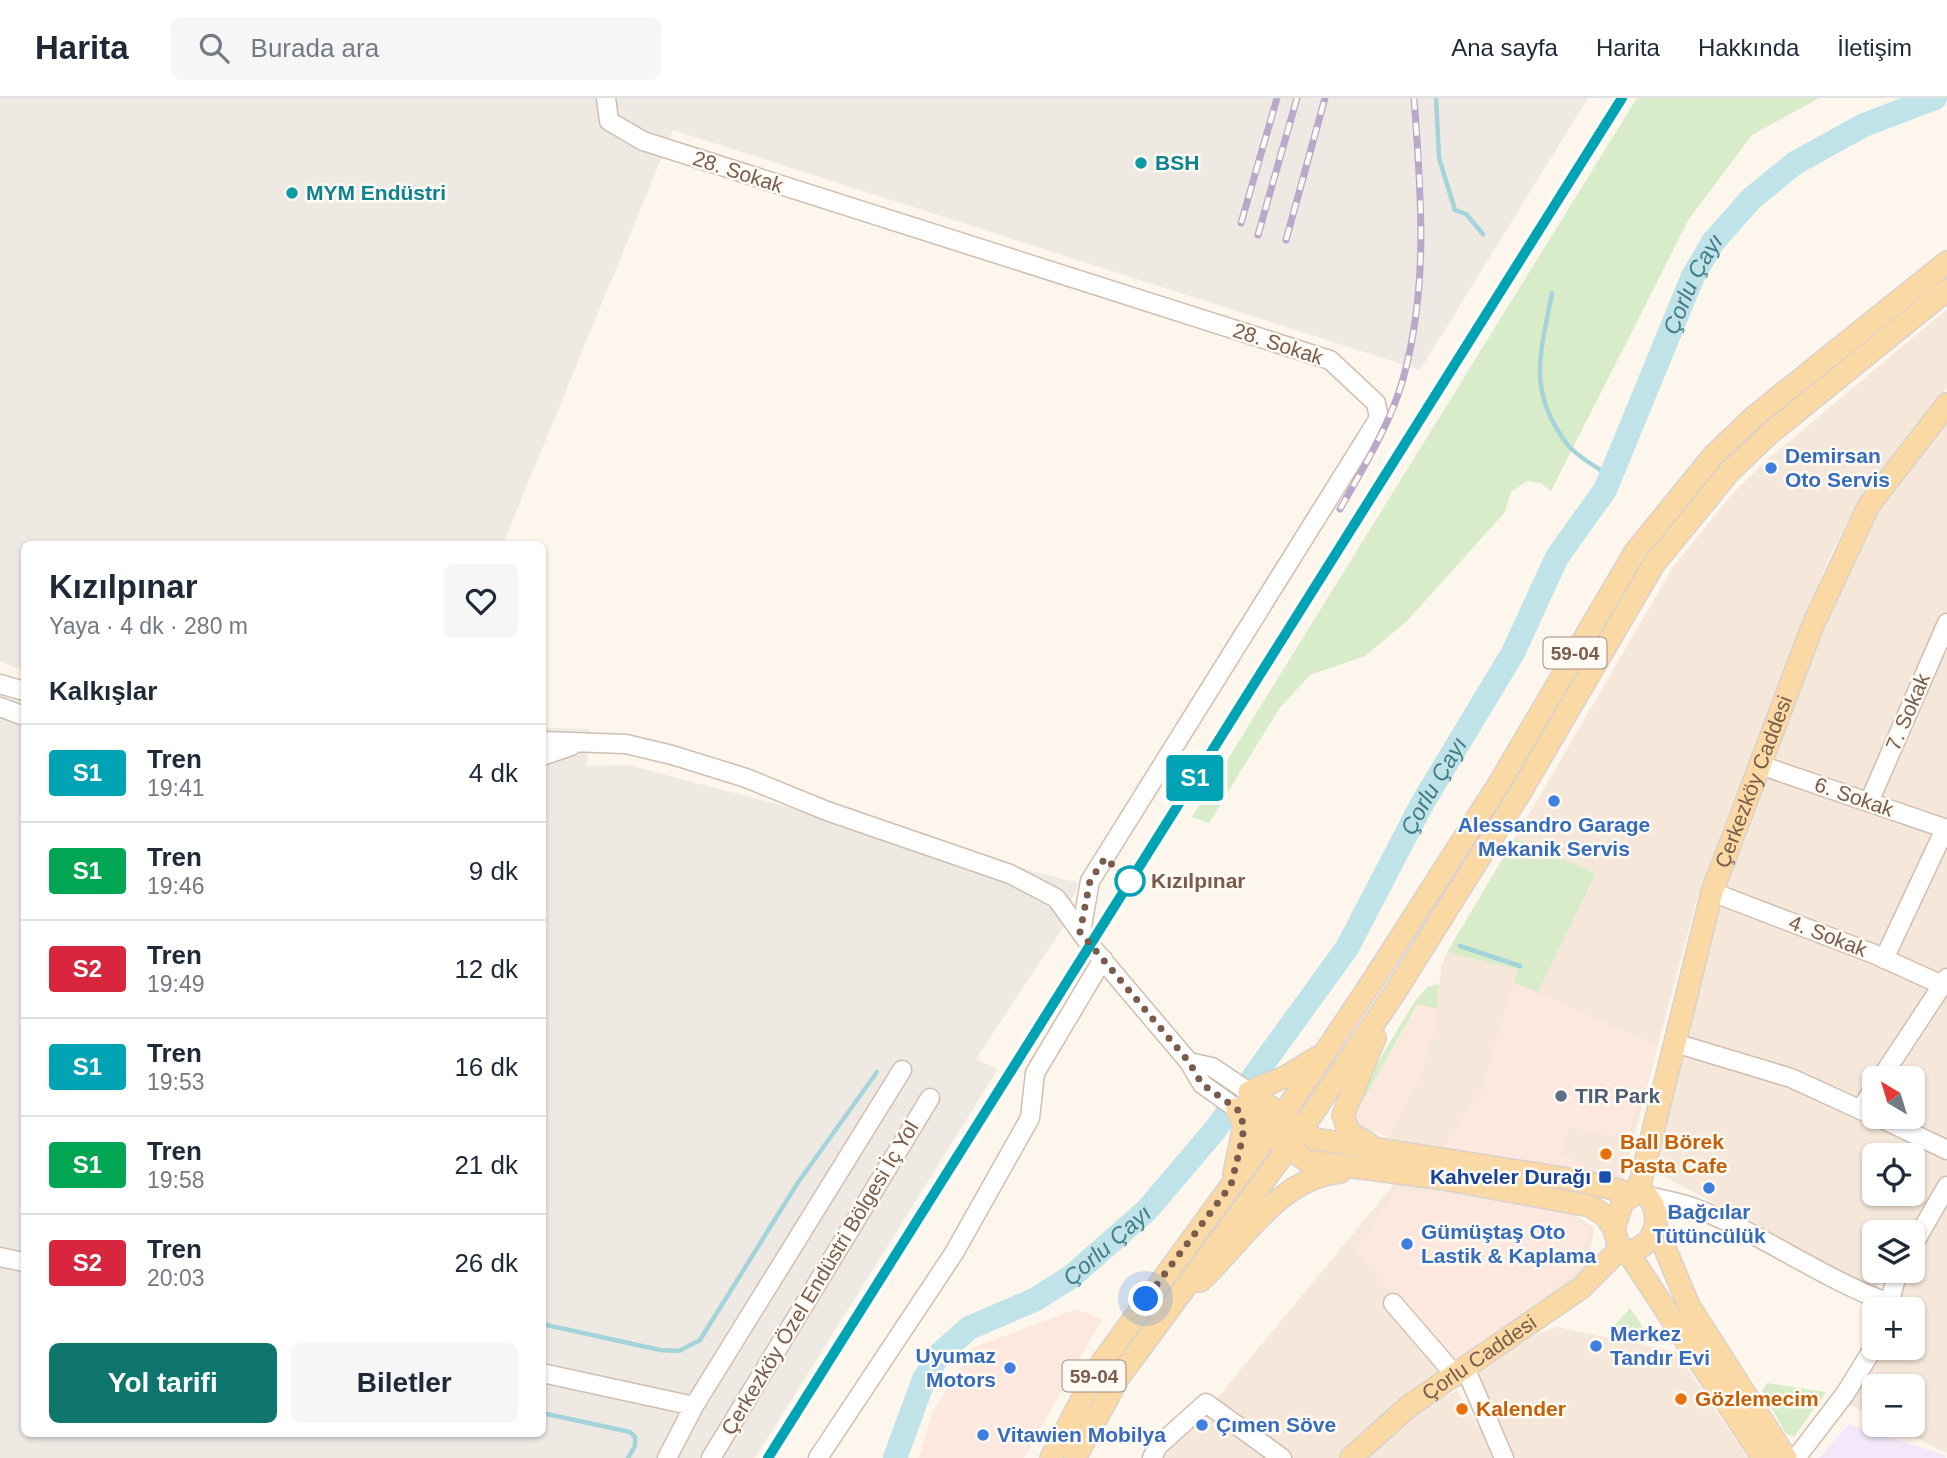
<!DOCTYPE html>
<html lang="tr">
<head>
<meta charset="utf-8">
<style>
	body { margin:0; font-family:Arial,sans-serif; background:#f6f6f7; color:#1f2937; height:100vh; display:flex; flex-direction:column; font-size:26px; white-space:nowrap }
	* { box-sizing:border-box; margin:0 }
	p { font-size:23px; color:#747a83 }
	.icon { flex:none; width:38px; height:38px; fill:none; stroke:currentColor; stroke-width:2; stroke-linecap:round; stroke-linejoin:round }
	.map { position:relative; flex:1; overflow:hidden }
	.drawer { position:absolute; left:21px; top:443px; width:525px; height:896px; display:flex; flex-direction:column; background:#fff; border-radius:10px; box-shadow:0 2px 5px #0004 }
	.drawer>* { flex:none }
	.badge { padding:0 14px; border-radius:5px; font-size:24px; line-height:46px }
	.needle { width:46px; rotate:322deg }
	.buttons { position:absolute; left:1862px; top:968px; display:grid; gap:14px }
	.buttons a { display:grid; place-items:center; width:63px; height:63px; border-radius:10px; background:#fff; box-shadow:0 2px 5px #0004; font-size:35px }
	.you { position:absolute; width:35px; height:35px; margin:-18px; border:5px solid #fff; border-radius:50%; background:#1a73e8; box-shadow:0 0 0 10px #1a73e833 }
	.map>.badge { position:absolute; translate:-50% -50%; box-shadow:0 0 0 4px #fff }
	h2 { padding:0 28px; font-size:26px; line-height:63px }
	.round { display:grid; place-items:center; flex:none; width:74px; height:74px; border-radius:10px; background:#f6f6f7 }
	.summary { display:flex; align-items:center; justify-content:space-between; height:119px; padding:0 28px }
	h1 { font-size:33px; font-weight:600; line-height:52px }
	.button { display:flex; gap:14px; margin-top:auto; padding:14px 28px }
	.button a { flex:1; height:80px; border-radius:10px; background:#0f766e; color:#fff; font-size:28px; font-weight:600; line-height:80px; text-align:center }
	.button a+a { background:#f6f6f7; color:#1f2937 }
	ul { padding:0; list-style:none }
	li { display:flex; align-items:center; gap:21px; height:98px; padding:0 28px; border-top:2px solid #e0e1e3 }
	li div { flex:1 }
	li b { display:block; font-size:26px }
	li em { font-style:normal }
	li .badge { min-width:77px; font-weight:700; text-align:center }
	header { display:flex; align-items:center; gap:42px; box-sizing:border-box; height:98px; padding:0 35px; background:#fff; border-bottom:2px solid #e0e1e3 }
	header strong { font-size:33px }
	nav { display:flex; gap:38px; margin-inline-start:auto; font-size:24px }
	.search { width:490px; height:63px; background:#f6f6f7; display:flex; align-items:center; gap:18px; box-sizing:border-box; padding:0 24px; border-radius:10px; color:#747a83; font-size:26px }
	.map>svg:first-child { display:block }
</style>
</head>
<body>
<header>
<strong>Harita</strong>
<div class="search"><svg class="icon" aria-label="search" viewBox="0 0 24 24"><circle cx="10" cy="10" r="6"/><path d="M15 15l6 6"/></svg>Burada ara</div>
<nav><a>Ana sayfa</a><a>Harita</a><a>Hakkında</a><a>İletişim</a></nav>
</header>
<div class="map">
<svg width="1947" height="1360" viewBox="0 0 1947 1360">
	<rect width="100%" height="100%" fill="#fdf6ec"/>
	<!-- residential -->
	<path fill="#f5e8da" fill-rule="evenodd" d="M1947 211V289L1859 401 1827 465 1724 727 1695 807 1622 1084 1382 1047 1419 979 1435 927 1441 869 1447 854 1519 872 1538 893 1596 777 1515 740 1673 469 1733 395 1767 362Z
		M1947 321V1076L1910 1134H1874V1172L1891 1173 1890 1178 1874 1190 1650 1071 1711 828 1823 531 1875 412ZM1874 980H1913V1018H1874ZM1874 1057H1913V1096H1874Z
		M1395 1085 1565 1110 1594 1130 1587 1170 1446 1275 1341 1360H1290L1214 1304Z
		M1947 1096V1355L1889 1327 1913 1326V1288H1874V1319L1846 1305 1879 1250H1913V1211H1892L1903 1173 1913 1172V1156Z
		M1557 1229 1676 1254 1748 1360H1511L1476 1276 1534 1237Z
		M1457 1292 1496 1360H1363L1412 1316Z
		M1204 1314 1266 1360H1157Z"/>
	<!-- commercial -->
	<path fill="#fde8e0" d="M1514 885 1658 948 1627 1040 1568 1028 1561 1059 1582 1064 1580 1071 1442 1053 1482 990Z
		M1419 906 1437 911 1435 927 1419 979 1388 1039 1351 1023Z
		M1397 1090 1563 1113 1588 1131 1581 1169 1472 1254 1451 1262 1356 1153Z
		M1076 1211 1102 1221 1024 1360H919L932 1315 972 1250Z"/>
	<!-- industrial -->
	<path fill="#efe9e4" d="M0 0H1588L1420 272 673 32 503 446H24V573L0 563Z
		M0 597 24 604V1335H542L543 630 590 631 587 668 628 667 1078 785 1062 831 976 961 998 971 755 1360H0Z"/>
	<!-- education -->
	<path fill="#f3e8fa" d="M1849 1326 1945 1357V1360H1819Z"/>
	<!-- green -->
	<path fill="#d8ecc9" d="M1637 0H1819L1752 37 1689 121 1551 393 1540 385 1527 383 1511 394 1505 414 1407 523 1365 558 1310 577 1279 611 1209 725 1192 719Z
		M1515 740 1596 776 1538 894 1514 885 1518 872 1447 854Z
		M1436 886 1439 887 1437 911 1418 906 1352 1022 1373 1033 1368 1044 1345 1020 1413 906 1426 890Z
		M1630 1210 1654 1245 1608 1235Z
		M1767 1285 1826 1294 1794 1339 1786 1336 1762 1293Z"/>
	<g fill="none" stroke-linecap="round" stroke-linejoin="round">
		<!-- stream -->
		<path stroke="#a5d3da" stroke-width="4.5" d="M1436 0 1439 60 1455 112 1466 116 1483 136
			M1552 195C1541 255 1526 292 1567 346 1577 359 1597 369 1611 379
			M1460 848 1520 868
			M542 1226 660 1252 679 1253 700 1242 797 1086 877 974
			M542 1315 630 1334 635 1339V1348L628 1360"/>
		<!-- river -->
		<path stroke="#bfe3e8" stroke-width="24" id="s1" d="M895 1360 924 1281 939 1257 969 1230 1034 1202 1071 1179 1147 1112 1215 1032 1347 850 1423 704 1513 555 1557 459 1605 392 1693 178 1713 144 1751 101 1795 65 1864 27 1935 0"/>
		<!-- minor casing -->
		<g stroke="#d1beb0" stroke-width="21">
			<path id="minor" d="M606 0 609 23 643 43 1330 262 1376 305 1379 320 1090 783 1081 834
				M0 586 24 593
				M0 609 24 618
				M542 643 626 646 672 657 746 680 827 713 1010 776 1056 800 1090 847 1189 964 1202 986 1237 1011
				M542 658 571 648
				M1760 667 1947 731
				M1869 704 1947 525
				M1712 794 1874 856 1942 887
				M1884 861 1945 731
				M1675 945 1791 980 1874 1018
				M1189 964 1212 969 1249 994
				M1881 980 1947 880
				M1861 1011 1874 990
				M1876 1018 1947 1052
				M1648 1098C1665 1102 1684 1105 1700 1112 1766 1138 1823 1181 1889 1205
				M1913 1147 1947 1088
				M0 1159 24 1164
				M1393 1205 1456 1278
				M1888 1211 1898 1172
				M1466 1272 1504 1360
				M542 1275 694 1308
				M667 1360 694 1308 902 972
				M711 1360 930 1000
				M818 1360 954 1155 1030 1020 1035 975 1103 861
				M1152 1360 1158 1348 1206 1305 1282 1360
				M1796 1360 1845 1296 1874 1249"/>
		</g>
		<!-- major casing -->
		<g stroke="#dad1cd" stroke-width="24">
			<g id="major">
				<path id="s2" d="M1249 994 1315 1041 1581 1083 1634 1096 1641 1082 1712 794 1813 527 1869 407 1947 306"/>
				<path d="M1249 994 1287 978 1318 959"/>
				<path d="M1237 1011 1307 1063 1439 1080 1590 1108 1604 1117 1614 1130"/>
				<path d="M1369 1046 1349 1035 1343 1017 1375 940"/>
				<path d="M1234 1076 1244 1028 1237 1011"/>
				<path d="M1638 1095 1645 1096C1666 1115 1655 1152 1626 1153L1618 1147 1614 1130 1623 1103Z"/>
				<path d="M1656 1129 1689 1208 1786 1360"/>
				<path d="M1627 1153 1763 1360"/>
				<path d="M1200 1183C1242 1145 1278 1080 1340 1074"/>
				<path d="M1051 1360 1100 1267 1283 1017 1372 884 1500 684 1635 454 1713 358 1755 318 1947 164"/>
				<path d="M1075 1360 1119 1279 1302 1031 1392 899 1520 695 1654 466 1730 373 1770 335 1947 192"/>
				<path id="s3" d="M1351 1360 1409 1308 1581 1190 1621 1150"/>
			</g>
		</g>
		<!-- minor -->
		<use href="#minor" stroke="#fff" stroke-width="18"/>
		<!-- major -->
		<use href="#major" stroke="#fbd9a5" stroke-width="21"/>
		<!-- rail casing -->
		<g stroke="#b9a8c9" stroke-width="7">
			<path id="rail" d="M1241 125 1277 0
				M1258 137 1297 0
				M1286 142 1325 0
				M1340 411C1363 370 1390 327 1403 281 1429 188 1421 95 1414 0
				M768 1360 1622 0"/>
		</g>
		<!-- rail -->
		<use href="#rail" stroke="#fffaf3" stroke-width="4.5" stroke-dasharray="13" stroke-linecap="butt"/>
	</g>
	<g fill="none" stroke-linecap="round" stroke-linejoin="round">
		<!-- line casing -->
		<g stroke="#fff" stroke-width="16">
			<path id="line" d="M768 1360 1622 0"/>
		</g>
		<!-- line -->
		<use href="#line" stroke="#00a3b4" stroke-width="10"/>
		<!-- walk -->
		<path stroke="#7a5c4d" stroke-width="7" stroke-dasharray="0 12.6" d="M1130 783 1105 760 1090 783 1080 834 1189 964 1202 986 1237 1011 1242 1018 1243 1038 1231 1087 1146 1201"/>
	</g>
	<!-- markers -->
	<g fill="#0f9aa8" stroke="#fffaf3" stroke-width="2.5">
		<circle cx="1141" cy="65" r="7"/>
		<circle cx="292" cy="95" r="7"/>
	</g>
	<g fill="#3f7fe0" stroke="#fffaf3" stroke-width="2.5">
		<circle cx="1771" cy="370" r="7"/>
		<circle cx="1554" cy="703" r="7"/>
		<circle cx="1709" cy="1090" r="7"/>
		<circle cx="1407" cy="1146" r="7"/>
		<circle cx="1596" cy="1248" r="7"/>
		<circle cx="1010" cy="1270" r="7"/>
		<circle cx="1202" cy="1327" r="7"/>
		<circle cx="983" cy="1337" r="7"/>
	</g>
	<circle fill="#fff" stroke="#00a3b4" stroke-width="3.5" cx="1130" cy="783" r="14"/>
	<circle fill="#5c6f8a" stroke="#fffaf3" stroke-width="2.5" cx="1561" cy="998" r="7"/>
	<g fill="#e8710a" stroke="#fffaf3" stroke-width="2.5">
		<circle cx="1606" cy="1056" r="7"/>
		<circle cx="1681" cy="1301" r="7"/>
		<circle cx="1462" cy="1311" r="7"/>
	</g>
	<rect fill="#1a4fb4" stroke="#fffaf3" stroke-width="2.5" x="1598" y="1072" width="14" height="14" rx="3.5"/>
	<g text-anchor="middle" stroke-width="5" stroke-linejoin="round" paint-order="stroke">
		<!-- shield labels -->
		<g fill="#fffaf3" stroke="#a28b7f" stroke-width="2">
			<rect x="1543.5" y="539.5" width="63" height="31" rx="5"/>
			<rect x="1062.5" y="1262.5" width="63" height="31" rx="5"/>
		</g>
		<g font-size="19" font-weight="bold" fill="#7a5c4d">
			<text x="1575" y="562">59-04</text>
			<text x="1094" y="1285">59-04</text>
		</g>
		<!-- culture labels -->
		<g font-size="21" font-weight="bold" fill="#0d838f" stroke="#fffaf3" text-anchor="start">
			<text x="1155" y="72">BSH</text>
			<text x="306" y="102">MYM Endüstri</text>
		</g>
		<!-- street labels -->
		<g font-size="21" fill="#7a5c4d" stroke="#fffaf3">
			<text transform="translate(738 74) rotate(18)" y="7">28. Sokak</text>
			<text transform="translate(1278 246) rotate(18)" y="7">28. Sokak</text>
			<text transform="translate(1908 614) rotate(-67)" y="7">7. Sokak</text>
			<text dy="7" stroke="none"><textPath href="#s2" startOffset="835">Çerkezköy Caddesi</textPath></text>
			<text transform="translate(1854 699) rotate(19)" y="7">6. Sokak</text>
			<text transform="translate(1828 838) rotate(21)" y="7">4. Sokak</text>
			<text transform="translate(820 1180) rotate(-59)" y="7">Çerkezköy Özel Endüstri Bölgesi İç Yol</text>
			<text dy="7" stroke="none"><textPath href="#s3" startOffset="163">Çorlu Caddesi</textPath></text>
		</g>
		<!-- shop labels -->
		<g font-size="21" font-weight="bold" fill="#366cbe" stroke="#fffaf3" text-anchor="start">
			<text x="1785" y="365">Demirsan<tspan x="1785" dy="24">Oto Servis</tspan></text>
			<text x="1554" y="734" text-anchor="middle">Alessandro Garage<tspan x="1554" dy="24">Mekanik Servis</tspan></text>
			<text x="1709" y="1121" text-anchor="middle">Bağcılar<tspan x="1709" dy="24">Tütüncülük</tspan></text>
			<text x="1421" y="1141">Gümüştaş Oto<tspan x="1421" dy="24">Lastik &amp; Kaplama</tspan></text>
			<text x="1610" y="1243">Merkez<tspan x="1610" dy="24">Tandır Evi</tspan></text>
			<text x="996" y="1265" text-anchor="end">Uyumaz<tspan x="996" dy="24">Motors</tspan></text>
			<text x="1216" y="1334">Çımen Söve</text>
			<text x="997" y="1344">Vitawien Mobilya</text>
		</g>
		<!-- stop labels -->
		<g font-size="21" font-weight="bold" fill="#7a5c4d" stroke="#fffaf3" text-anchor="start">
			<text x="1151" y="790">Kızılpınar</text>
		</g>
		<!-- service labels -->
		<g font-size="21" font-weight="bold" fill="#4e5e75" stroke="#fffaf3" text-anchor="start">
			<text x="1575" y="1005">TIR Park</text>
		</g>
		<!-- food labels -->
		<g font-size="21" font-weight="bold" fill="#c56008" stroke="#fffaf3" text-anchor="start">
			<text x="1620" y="1051">Ball Börek<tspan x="1620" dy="24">Pasta Cafe</tspan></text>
			<text x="1695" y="1308">Gözlemecim</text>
			<text x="1476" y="1318">Kalender</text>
		</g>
		<!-- transit labels -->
		<g font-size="21" font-weight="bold" fill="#164399" stroke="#fffaf3" text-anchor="end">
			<text x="1591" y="1086">Kahveler Durağı</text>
		</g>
		<!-- water labels -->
		<g font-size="23" font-style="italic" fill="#437c86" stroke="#fffaf3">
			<text dy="8" stroke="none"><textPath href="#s1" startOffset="1449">Çorlu Çayı</textPath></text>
			<text dy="8" stroke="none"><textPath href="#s1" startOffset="882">Çorlu Çayı</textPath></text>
			<text dy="8" stroke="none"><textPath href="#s1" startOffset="315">Çorlu Çayı</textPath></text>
		</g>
	</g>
</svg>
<div class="buttons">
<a><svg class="needle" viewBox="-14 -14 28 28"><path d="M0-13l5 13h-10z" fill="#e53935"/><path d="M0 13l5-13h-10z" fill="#747a83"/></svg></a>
<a><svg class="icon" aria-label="locate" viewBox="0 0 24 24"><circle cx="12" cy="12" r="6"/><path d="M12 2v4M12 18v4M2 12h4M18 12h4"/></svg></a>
<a><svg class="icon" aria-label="layers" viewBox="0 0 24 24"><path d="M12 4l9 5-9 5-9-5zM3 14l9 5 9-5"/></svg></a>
<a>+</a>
<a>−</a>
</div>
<div class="you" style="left:1146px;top:1201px"></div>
<b class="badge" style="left:1195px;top:680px;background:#00a3b4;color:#fff">S1</b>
<section class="drawer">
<div class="summary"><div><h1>Kızılpınar</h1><p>Yaya · 4 dk · 280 m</p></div><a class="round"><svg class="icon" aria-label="heart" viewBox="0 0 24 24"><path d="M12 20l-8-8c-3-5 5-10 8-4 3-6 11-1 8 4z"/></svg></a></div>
<h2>Kalkışlar</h2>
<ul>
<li><span class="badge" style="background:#00a3b4;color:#fff">S1</span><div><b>Tren</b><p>19:41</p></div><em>4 dk</em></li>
<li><span class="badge" style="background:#00a651;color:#fff">S1</span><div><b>Tren</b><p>19:46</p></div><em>9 dk</em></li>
<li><span class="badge" style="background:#d7263d;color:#fff">S2</span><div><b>Tren</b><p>19:49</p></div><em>12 dk</em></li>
<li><span class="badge" style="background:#00a3b4;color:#fff">S1</span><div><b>Tren</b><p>19:53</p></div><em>16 dk</em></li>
<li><span class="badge" style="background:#00a651;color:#fff">S1</span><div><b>Tren</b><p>19:58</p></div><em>21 dk</em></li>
<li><span class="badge" style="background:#d7263d;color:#fff">S2</span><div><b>Tren</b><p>20:03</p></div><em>26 dk</em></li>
</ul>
<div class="button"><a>Yol tarifi</a><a>Biletler</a></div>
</section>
</div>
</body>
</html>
